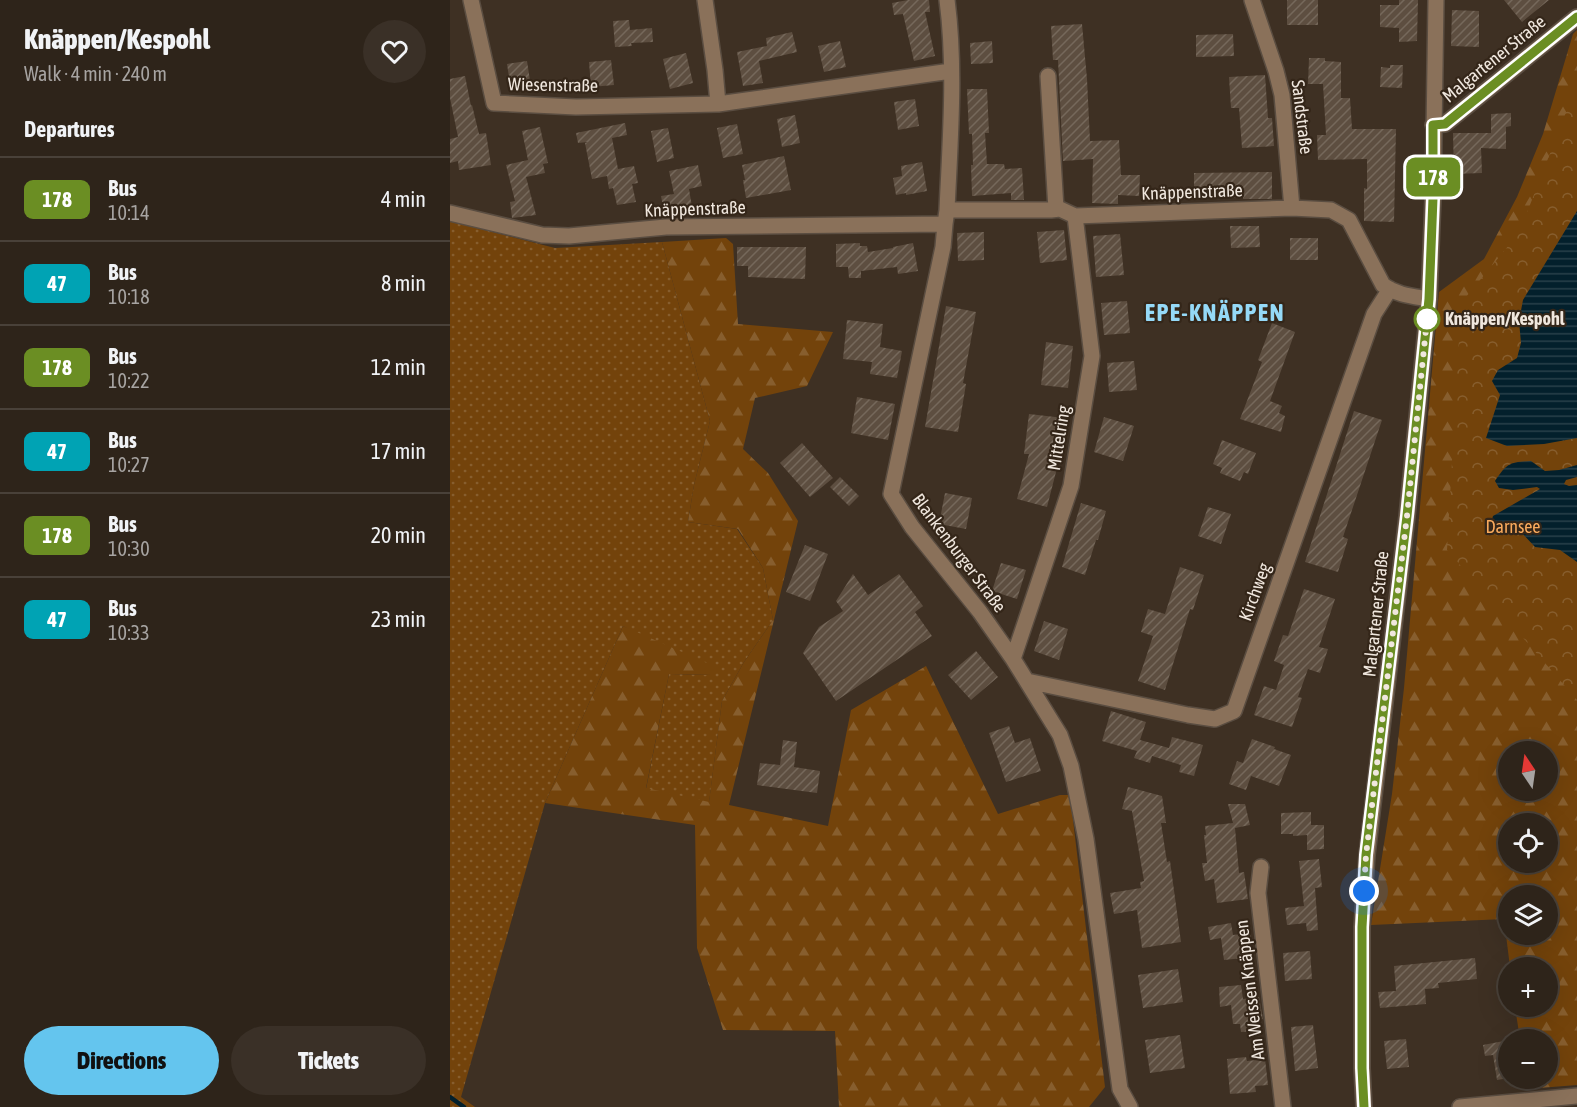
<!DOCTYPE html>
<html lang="en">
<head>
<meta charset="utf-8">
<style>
	body { margin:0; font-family:"Asap Condensed",sans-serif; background:#3a3027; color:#f1f3f6; height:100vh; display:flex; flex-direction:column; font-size:22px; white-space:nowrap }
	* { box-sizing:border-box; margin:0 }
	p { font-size:20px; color:#a7a4a2 }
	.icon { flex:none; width:33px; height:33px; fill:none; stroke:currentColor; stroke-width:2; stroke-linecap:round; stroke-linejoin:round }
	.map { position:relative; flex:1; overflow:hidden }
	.side { display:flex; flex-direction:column; background:#2e241a; width:450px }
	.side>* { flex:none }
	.badge { padding:0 12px; border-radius:9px; font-size:21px; line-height:39px }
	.needle { width:39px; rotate:347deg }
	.controls { position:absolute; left:1048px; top:741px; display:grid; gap:12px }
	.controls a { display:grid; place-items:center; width:60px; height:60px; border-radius:50%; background:#2e241a; box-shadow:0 6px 24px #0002,0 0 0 2px #494139; font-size:30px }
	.you { position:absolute; width:30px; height:30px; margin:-15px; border:4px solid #fff; border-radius:50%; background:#1a73e8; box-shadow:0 0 0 9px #1a73e833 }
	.map>.badge { position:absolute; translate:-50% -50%; box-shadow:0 0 0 3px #fff }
	h2 { padding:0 24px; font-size:22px; line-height:54px }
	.round { display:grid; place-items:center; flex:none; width:63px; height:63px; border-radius:32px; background:#3a3027 }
	.headline { display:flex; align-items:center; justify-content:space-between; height:102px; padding:0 24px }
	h1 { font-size:28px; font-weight:800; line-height:45px }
	.button { display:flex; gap:12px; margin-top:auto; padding:12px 24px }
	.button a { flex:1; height:69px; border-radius:36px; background:#64c5ee; color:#111; font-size:24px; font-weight:800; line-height:69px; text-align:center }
	.button a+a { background:#3a3027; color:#f1f3f6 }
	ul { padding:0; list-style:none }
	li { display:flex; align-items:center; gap:18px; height:84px; padding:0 24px; border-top:2px solid #494139 }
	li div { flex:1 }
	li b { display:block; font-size:22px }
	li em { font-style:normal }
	li .badge { min-width:66px; font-weight:700; text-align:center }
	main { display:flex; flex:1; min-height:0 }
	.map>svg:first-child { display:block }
</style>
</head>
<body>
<main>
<section class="side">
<div class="headline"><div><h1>Knäppen/Kespohl</h1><p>Walk · 4 min · 240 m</p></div><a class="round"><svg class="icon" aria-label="heart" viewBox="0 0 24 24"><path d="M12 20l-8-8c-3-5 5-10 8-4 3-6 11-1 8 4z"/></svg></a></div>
<h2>Departures</h2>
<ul>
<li><span class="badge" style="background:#6b8e23;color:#fff">178</span><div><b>Bus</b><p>10:14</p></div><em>4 min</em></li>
<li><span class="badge" style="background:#00a3b4;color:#fff">47</span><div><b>Bus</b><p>10:18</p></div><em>8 min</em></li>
<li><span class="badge" style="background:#6b8e23;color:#fff">178</span><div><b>Bus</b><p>10:22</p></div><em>12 min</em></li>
<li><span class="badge" style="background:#00a3b4;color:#fff">47</span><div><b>Bus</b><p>10:27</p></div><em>17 min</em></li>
<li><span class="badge" style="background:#6b8e23;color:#fff">178</span><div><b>Bus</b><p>10:30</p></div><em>20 min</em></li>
<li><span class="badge" style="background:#00a3b4;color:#fff">47</span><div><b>Bus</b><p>10:33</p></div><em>23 min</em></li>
</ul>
<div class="button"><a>Directions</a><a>Tickets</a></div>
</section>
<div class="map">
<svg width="1127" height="1107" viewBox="0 0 1127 1107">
	<defs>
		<pattern id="grass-dots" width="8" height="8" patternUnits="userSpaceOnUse" patternTransform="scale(1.5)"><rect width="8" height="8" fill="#73430b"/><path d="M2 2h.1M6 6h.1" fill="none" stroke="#875e2e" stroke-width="1.8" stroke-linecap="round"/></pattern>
		<pattern id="forest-firs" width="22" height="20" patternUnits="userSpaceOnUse" patternTransform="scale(1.5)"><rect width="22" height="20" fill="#73430b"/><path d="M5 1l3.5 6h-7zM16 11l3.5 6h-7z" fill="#875e2e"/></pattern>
		<pattern id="park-crowns" width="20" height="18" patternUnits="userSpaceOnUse" patternTransform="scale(1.5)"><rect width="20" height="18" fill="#73430b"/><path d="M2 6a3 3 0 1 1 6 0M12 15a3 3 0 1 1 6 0" fill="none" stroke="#875e2e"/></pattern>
		<pattern id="water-rules" width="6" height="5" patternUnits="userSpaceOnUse" patternTransform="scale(1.5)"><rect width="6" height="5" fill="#03202c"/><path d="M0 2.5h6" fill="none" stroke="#28404a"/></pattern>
		<pattern id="building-hatch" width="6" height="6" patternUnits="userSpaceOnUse" patternTransform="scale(1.5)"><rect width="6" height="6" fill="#5d4e40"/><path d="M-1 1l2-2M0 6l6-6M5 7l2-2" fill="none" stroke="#75685b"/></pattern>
	</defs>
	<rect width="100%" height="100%" fill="#3e3023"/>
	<!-- grass -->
	<path fill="url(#grass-dots)" d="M0 221 105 248 212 242 260 421 244 485 238 522 287 529 313 568 323 620 294 662 272 701 259 803 196 789 219 674 262 675 173 626 95 803 11 1097 25 1107H0Z"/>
	<!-- forest -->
	<path fill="url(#forest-firs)" fill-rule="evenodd" d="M1127 30V1085L1076 1089 1074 1079 1098 1078V1040L1070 1039 1065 1007 1098 1006V968L1060 967 1054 919 921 925 942 794 954 688 989 292 1034 259 1067 197 1093 134 1123 34ZM1059 752H1098V790H1059ZM1059 824H1098V862H1059ZM1059 896H1098V934H1059Z
		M276 238 283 244 288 324 383 332 357 386 305 398 293 449 318 473 348 521 279 805 378 826 401 710 476 666 548 814 610 795H620L655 1087 639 1107H389L385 1031 273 1030 247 948 245 825 95 803 173 626 266 667 262 675 219 674 196 788 259 802 272 701 294 662 323 620 313 568 288 529 238 522 244 485 260 421 212 242Z"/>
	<!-- park -->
	<path fill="url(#park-crowns)" d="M1127 84V700L997 550 1011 303 1069 233Z"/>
	<!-- water -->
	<path fill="url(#water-rules)" d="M1127 211V438L1094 444 1057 446 1036 438 1050 395 1042 381 1048 370 1067 358 1071 343 1069 321 1073 300Z
		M1081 461 1095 471 1109 470 1127 465V477L1116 480 1114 484 1119 486 1127 485V562L1110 550 1085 547 1069 530 1048 532 1040 527 1043 516 1090 489 1087 487 1063 490 1049 488 1045 481C1057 463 1060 462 1081 461Z"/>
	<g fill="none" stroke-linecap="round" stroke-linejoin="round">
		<!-- stream -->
		<path stroke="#03202c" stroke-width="4.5" d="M0 1097 14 1107"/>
	</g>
	<!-- building -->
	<path fill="url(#building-hatch)" d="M458 0H479L480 12H475L485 56 464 61 453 14 444 15 442 3Z
		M837 0H868V25H837Z
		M949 0H968L967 41 949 42V28L930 27V5H949Z
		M1054 0H1099L1072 22Z
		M1002 10 1029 11V47L1001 46Z
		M179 20 180 30 202 28 203 42 181 43 182 46 165 47 163 21Z
		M632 24 637 79 640 141 669 140 671 175H690L689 196 668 195V204L642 203 643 159 613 161 608 60H603L601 26Z
		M342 32 347 52 309 61 313 83 293 86 287 52 317 46 316 38Z
		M783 34 784 56 746 57V35Z
		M390 41 396 67 374 72 368 46Z
		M542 41 543 63 521 64 520 43Z
		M236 53 243 83 220 89 213 59Z
		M859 58H875V61L891 62V98H900L902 129H946L944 222 914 221V188L917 189V159L868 160 867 135H876L873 84H858Z
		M161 60 164 85 141 87 139 62Z
		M77 61 81 87 61 90 57 64Z
		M940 65H953L952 88 930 87 931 67 940 68Z
		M815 75 818 118H822L824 146 792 148 789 108H781L779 77Z
		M15 76 21 106 22 105 29 134 36 133 41 165 9 170 8 161 0 163V139L8 137 0 98V79Z
		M517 89H537L539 133H535L537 164H554L555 169 572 168 574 200H561V193L522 196 521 165H523L522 134H519Z
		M465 99 469 126 448 130 444 102Z
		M1061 113V126L1056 127V149L1031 148 1032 173 1004 174 1003 133H1041V114Z
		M345 115 350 143 332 147 327 119Z
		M175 123 177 135 162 138 168 169 184 166 188 183 182 184 186 202 167 205 163 188 159 189 157 176 142 179 135 143 138 142 128 143 126 133Z
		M287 124 293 154 273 158 267 128Z
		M90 127 98 163 93 164 95 173 76 177 86 215 62 218 60 202 65 201 56 165 78 160 72 131Z
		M218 128 224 158 207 162 201 131Z
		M334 156 341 190 296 198 293 180H295L292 165Z
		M472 162 477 191 456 195V193L446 195 443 178 452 176 451 166Z
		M248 165 252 186 239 189 243 213 215 217 211 196 224 194 219 171Z
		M822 172V199H793V197L744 199V173Z
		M780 226H809L810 247 781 248Z
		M614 230 617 260 590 263 587 232Z
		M534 232V260L508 261 507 233Z
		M670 234 674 275 646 277 643 236Z
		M840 238H868V260H840Z
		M410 243V246H417L418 252 443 248V247L463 243 468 271 448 274 447 267 411 271V278H399L398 267H386V244Z
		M287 247H356L355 279 298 277V266H287Z
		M677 301 680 333 654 335 651 303Z
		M496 306 526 312 513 383 516 384 508 432 475 427Z
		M397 320 433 324 430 347 452 351 447 378 420 374 422 362 393 359Z
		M822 323 845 332 820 401 832 406 829 413 835 416 831 432 790 419 812 362 808 360Z
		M596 342 623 346 618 388 591 385Z
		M684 361 687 390 659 392 657 363Z
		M407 397 445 404 438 440 401 433Z
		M904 411 932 420 893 537 898 539 888 572 855 562Z
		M579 414 614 418 607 468 597 507 567 499 579 454H574Z
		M654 417 684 426 673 461 644 452Z
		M772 440 806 453 798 474 794 472 790 481 770 473 772 468 763 464Z
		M352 443 383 478 360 497 330 463Z
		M390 477 409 496 399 506 380 487Z
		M495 493 522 498 516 529 489 524Z
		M631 503 656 511 648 540H646L635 575 612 567Z
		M758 507 781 514 771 544 748 536Z
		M355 545 378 554 360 601 336 592Z
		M551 563 576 570 567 599 542 591Z
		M730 567 754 575 743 610 740 609 715 690 688 681 703 636 691 632 698 609 715 614Z
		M403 574 418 595 449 574 473 606 465 612 482 636 386 701 353 653 369 627 393 611 386 601Z
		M854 589 885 599 869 647 878 649 870 673 858 669 848 697 852 698 842 727 804 715 814 686 826 690 834 665 824 661 833 635 838 636Z
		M594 621 618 629 609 660 584 651Z
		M526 651 548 677 521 700 498 675Z
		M661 711 696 722 690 740 719 748 722 737 753 745 744 776 729 772 731 765 702 756 700 763 684 758 687 751 652 741Z
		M559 726 565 743 580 738 591 771 556 782 539 733Z
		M802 739 825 747 824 749 841 755 829 786 801 776 796 790 779 784 787 761 793 763Z
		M333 740 347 742 344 767 370 771 367 793 307 785 310 763 330 765Z
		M678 787 712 796 716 823H711L717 862 720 861 731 942 692 948 687 910 664 914 660 893 691 888 690 882 694 881 682 811 672 809Z
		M778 804H795L800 825 785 828 789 873 794 872 798 899 767 903 764 879 755 881 752 863H757L754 835H756L755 826 783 823Z
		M861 812V825H874V849L857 850V835L843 836V834H831V813Z
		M869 859 872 887 865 888 868 930 857 931 856 923 837 925 835 908 854 906 849 861Z
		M781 923 783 935 800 933 803 957 774 960 771 938 760 940 758 927Z
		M860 951 862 979 835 981 833 953Z
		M1025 958 1027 979 988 983 989 988 975 989 976 1004 930 1008 928 992 946 991 944 966Z
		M728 969 733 1002 693 1008 688 975Z
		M791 985 793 999 809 997 813 1019 804 1021 805 1031 791 1032 790 1024H783L781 1005 770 1007 769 987Z
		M863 1025 868 1068 845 1071 841 1027Z
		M730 1035 735 1068 700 1073 695 1040Z
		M956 1039 959 1067 937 1069 934 1041Z
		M1059 1040V1078L1047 1080 1043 1055 1035 1056 1033 1045Z
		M796 1057 797 1061 815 1059 818 1085 805 1086 806 1092 780 1094 777 1059Z"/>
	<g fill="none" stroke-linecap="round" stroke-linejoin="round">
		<!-- minor casing -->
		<g stroke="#5a4d41" stroke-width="18">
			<path id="minor" d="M21 0 44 103 126 107 268 104 501 71
				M255 0 265 70 268 104
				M497 0C506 69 500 141 497 210L495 224 493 247 441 494 462 527 530 612 563 659 610 735 621 766 636 839 670 1089 680 1107
				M802 0 826 71 832 95 842 208
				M598 76 606 209
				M983 125 995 124 1127 17
				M497 210H601L610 209 625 216 842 208 881 210 899 220 933 285C947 295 961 296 979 299
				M0 213 92 235 119 236 216 227 495 224
				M563 659 621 486 642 356 625 216
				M577 681 738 715 765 719 784 711 924 314 940 289
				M811 867 808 893 833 1107
				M914 1107 912 1068V927L917 855 957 516 979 299 983 198 986 0
				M1010 1107 1127 1096"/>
		</g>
		<!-- minor -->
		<use href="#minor" stroke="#8a715a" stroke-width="15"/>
	</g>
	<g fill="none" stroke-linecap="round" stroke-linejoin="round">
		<!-- line casing -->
		<g stroke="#fff" stroke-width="14">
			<path id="line" d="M914 1107 912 1068V927L916 855 957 516 979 299 983 198V125L995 124 1127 17"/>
		</g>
		<!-- line -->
		<use href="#line" stroke="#6b8e23" stroke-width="9"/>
		<!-- walk -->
		<path stroke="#f0e7de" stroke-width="6" stroke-dasharray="0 10.8" d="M914 891 916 855 957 516 977 319"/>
	</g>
	<!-- markers -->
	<circle fill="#fff" stroke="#6b8e23" stroke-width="3" cx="977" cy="319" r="12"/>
	<g text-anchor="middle" stroke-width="4.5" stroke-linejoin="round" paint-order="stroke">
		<!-- street labels -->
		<g font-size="18" fill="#f0e7de" stroke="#342619">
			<text transform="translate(1044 59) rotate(-39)" y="6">Malgartener Straße</text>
			<text transform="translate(103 85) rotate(1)" y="6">Wiesenstraße</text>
			<text transform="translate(852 117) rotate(83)" y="6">Sandstraße</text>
			<text transform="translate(742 192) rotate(-2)" y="6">Knäppenstraße</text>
			<text transform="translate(245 209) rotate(-2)" y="6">Knäppenstraße</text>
			<text transform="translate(609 438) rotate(-81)" y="6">Mittelring</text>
			<text transform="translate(509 553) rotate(53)" y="6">Blankenburger Straße</text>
			<text transform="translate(805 592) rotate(-70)" y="6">Kirchweg</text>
			<text transform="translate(926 614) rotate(-84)" y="6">Malgartener Straße</text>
			<text transform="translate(800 990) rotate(-97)" y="6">Am Weissen Knäppen</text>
		</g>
		<!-- stop labels -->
		<g font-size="18" font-weight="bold" fill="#f0e7de" stroke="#342619" text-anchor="start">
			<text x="995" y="325">Knäppen/Kespohl</text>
		</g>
		<!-- park labels -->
		<g font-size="18" fill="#faab5d" stroke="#342619">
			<text x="1063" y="533">Darnsee</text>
		</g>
		<!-- district labels -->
		<g font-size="24" font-weight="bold" letter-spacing="1.5" fill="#95d9f7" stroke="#342619">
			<text x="765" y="321">EPE-KNÄPPEN</text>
		</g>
	</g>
</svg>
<div class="controls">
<a><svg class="needle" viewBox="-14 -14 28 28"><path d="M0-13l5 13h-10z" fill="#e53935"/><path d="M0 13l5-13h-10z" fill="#a7a4a2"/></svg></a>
<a><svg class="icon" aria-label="locate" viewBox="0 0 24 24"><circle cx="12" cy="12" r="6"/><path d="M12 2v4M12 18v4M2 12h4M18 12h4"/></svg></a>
<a><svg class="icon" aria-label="layers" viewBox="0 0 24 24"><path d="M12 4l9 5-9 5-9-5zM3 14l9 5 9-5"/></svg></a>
<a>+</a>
<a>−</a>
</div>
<div class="you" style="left:914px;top:891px"></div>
<b class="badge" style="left:983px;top:177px;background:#6b8e23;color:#fff">178</b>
</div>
</main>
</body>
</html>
